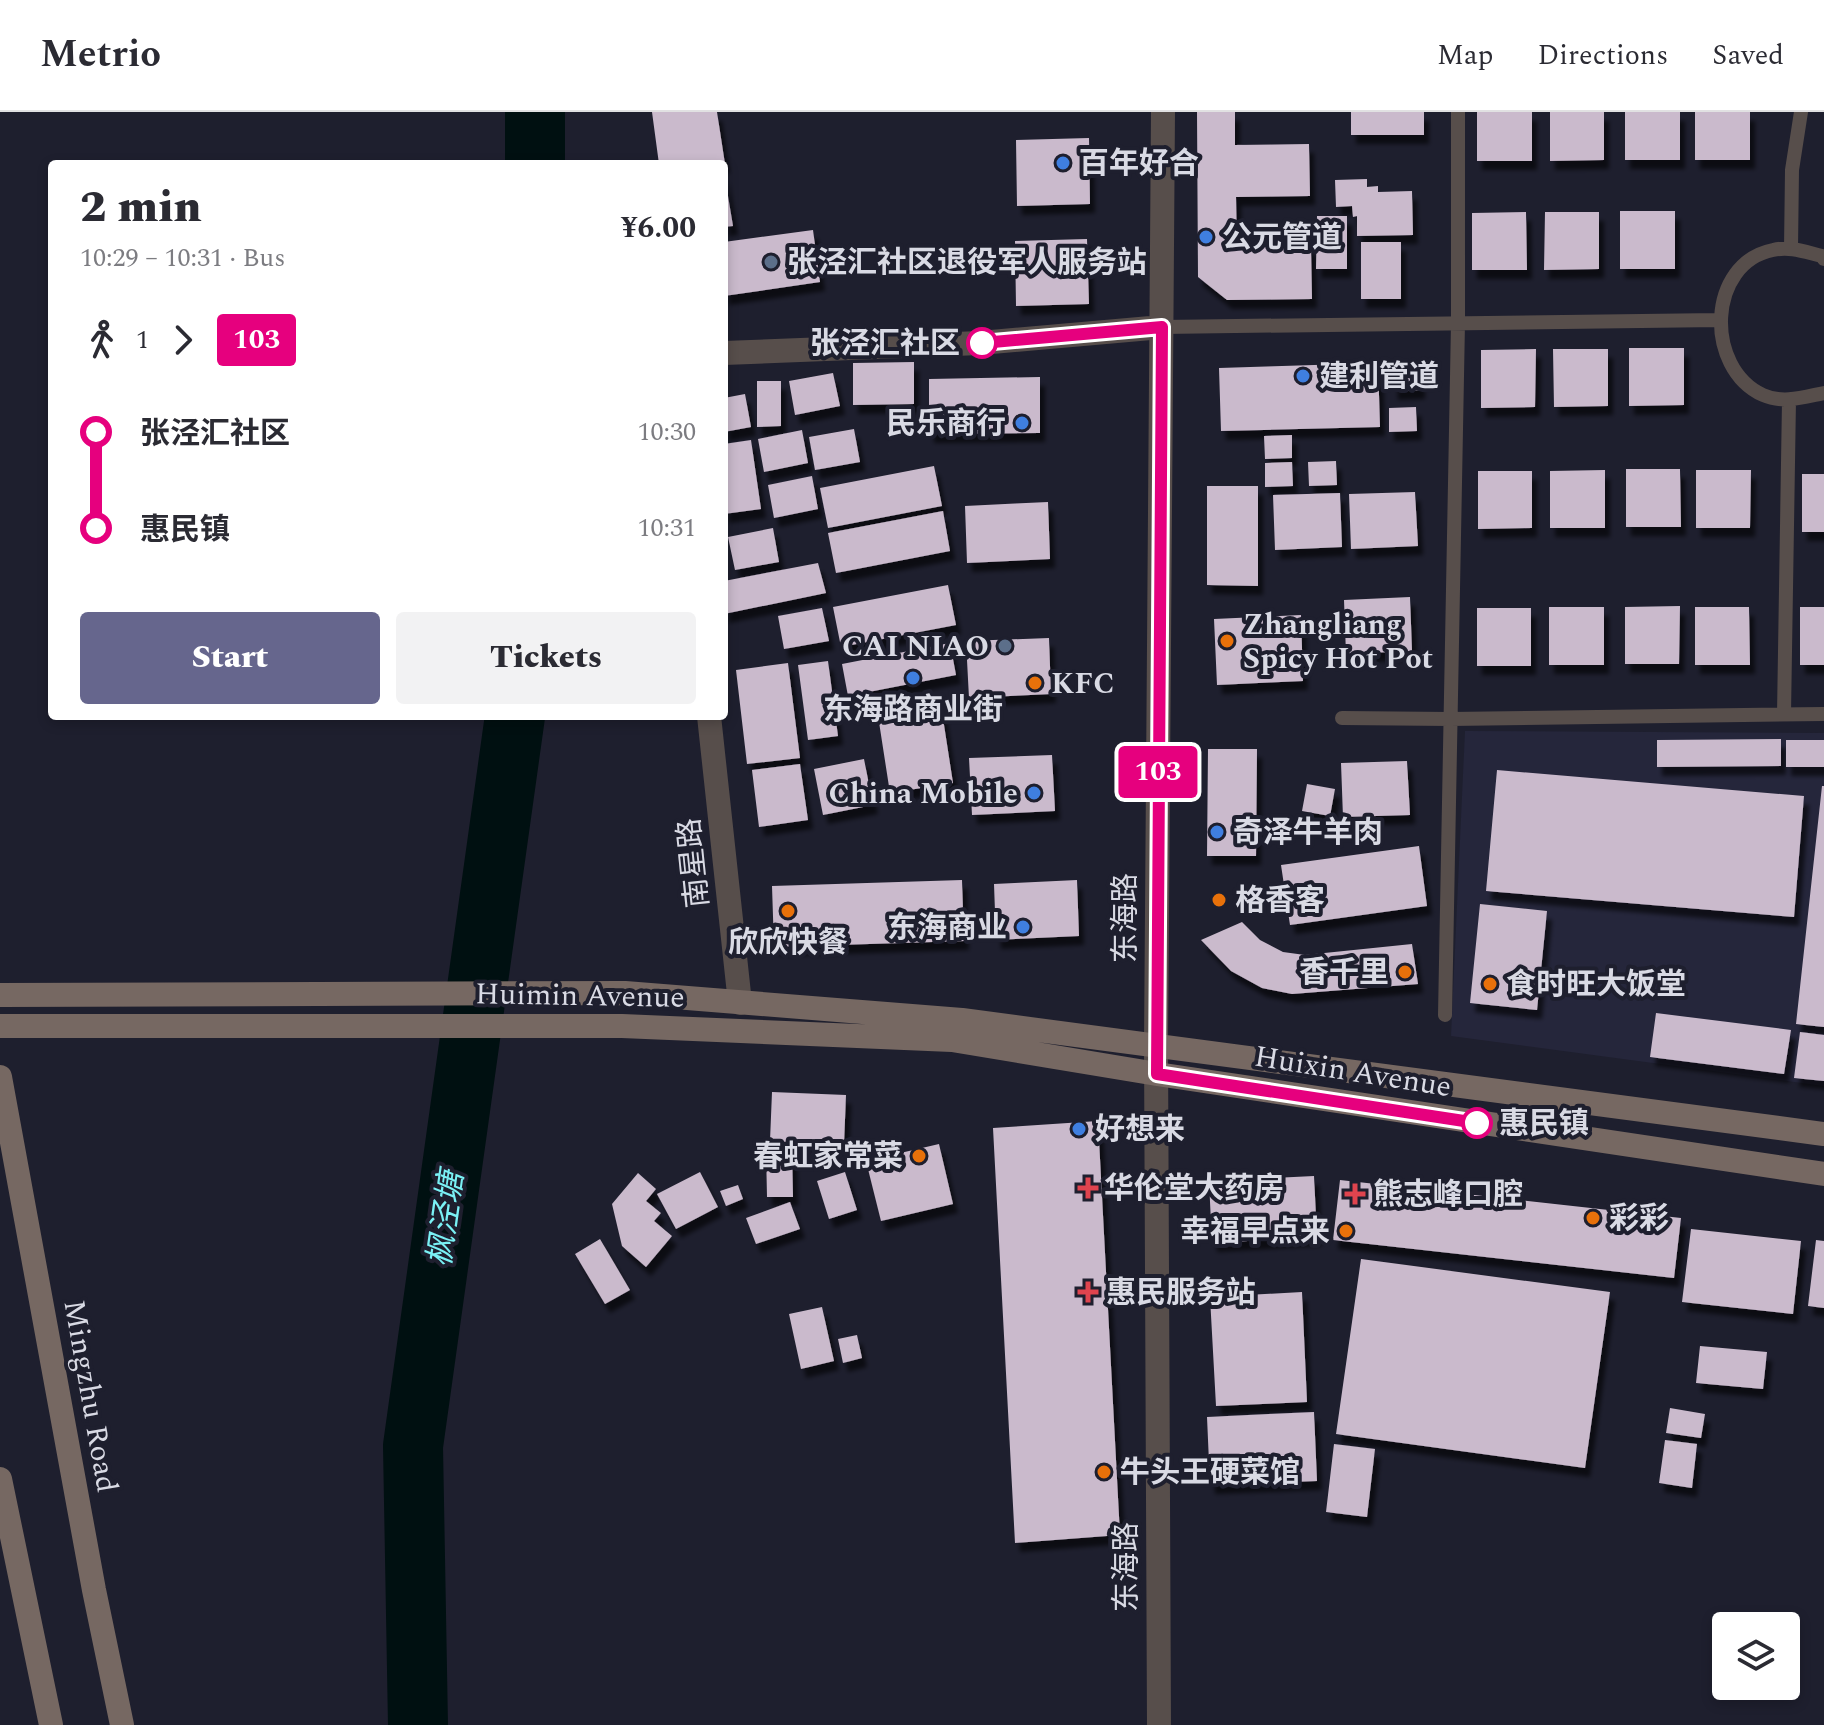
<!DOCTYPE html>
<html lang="en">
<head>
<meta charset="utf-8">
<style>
	body { margin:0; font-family:Spectral,"Noto Sans SC",serif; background:#f2f2f3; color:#2b2b33; height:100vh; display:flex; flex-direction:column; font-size:30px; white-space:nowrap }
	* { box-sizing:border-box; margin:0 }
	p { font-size:26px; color:#7c7c81 }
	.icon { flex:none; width:44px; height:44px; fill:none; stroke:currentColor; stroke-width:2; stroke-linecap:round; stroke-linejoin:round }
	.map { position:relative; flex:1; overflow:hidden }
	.details { position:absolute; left:48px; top:48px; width:680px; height:560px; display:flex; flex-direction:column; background:#fff; border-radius:8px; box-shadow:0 4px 12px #0003 }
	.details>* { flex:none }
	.badge { padding:0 16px; border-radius:6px; font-size:28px; line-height:52px }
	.tools { position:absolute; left:1712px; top:1500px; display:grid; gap:16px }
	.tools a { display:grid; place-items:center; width:88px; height:88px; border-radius:8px; background:#fff; box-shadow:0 4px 12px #0003; font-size:40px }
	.map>.badge { position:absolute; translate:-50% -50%; box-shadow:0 0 0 4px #fff }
	.legs { display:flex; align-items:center; gap:12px; height:88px; padding:0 32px; font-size:26px }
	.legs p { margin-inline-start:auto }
	.overview { display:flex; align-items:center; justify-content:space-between; height:136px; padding:0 32px }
	h1 { font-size:44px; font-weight:800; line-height:60px }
	.action { display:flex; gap:16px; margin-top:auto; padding:16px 32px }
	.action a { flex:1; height:92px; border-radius:8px; background:#66668d; color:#fff; font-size:32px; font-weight:800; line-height:92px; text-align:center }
	.action a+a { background:#f2f2f3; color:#2b2b33 }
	ul { padding:0 32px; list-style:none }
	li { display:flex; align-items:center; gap:28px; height:96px; font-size:30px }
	li i { display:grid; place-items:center; width:12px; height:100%; margin:0 10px; background:currentColor }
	li i::after { content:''; width:20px; height:20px; margin:-10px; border:6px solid; border-radius:50%; background:#fff }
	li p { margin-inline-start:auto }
	li:first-child i { background:linear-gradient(#0000 50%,currentColor 0) }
	li:last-child i { background:linear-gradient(currentColor 50%,#0000 0) }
	header { display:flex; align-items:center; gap:48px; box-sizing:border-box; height:112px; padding:0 40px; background:#fff; border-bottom:2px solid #e1e1e2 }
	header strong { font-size:38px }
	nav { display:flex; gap:44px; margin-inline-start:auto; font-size:28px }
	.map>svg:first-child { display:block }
</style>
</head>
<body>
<header>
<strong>Metrio</strong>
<nav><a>Map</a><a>Directions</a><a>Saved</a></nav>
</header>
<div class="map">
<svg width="1824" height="1613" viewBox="0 0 1824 1613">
	<defs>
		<filter id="shadow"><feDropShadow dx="5" dy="9" stdDeviation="2" flood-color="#0009"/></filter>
	</defs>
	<rect width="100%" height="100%" fill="#1e1f2e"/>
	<!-- built -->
	<path fill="#25263b" d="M1465 619 1824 621V974L1451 924Z"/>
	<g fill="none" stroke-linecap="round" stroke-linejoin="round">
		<!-- river -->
		<path stroke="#001011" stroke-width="60" d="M535 52V0
			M418 1613 413 1334 515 604"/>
	</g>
	<!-- building -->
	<path fill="#cabacc" filter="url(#shadow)" d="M652 0H717L725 52H659Z
		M1197 0H1235V33L1309 32 1310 84 1236 85 1237 135 1311 134 1312 187 1227 188 1198 165Z
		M1351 0H1424V23H1351Z
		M1477 0H1532V49H1477Z
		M1550 0H1604V48L1550 49Z
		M1625 0H1680V48H1625Z
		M1695 0H1750V48H1695Z
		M1089 26 1090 92 1017 94 1016 28Z
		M724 60 733 114 724 115Z
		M1367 67V75L1378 74V80L1412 79 1413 123 1357 124V104L1353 105 1352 94 1336 95 1335 68Z
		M1620 99H1675V157H1620Z
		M1526 100 1527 158H1472V101Z
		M1545 100H1599V157L1544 158Z
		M1317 104H1347V157H1316Z
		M813 118 820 170 724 184V130Z
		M1087 127 1089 192 1016 194 1015 129Z
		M1361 130H1401V187H1361Z
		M1629 236H1684V293L1629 294Z
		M1536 237 1535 295 1481 296V238Z
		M1553 237H1608V294L1554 295Z
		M914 250V292L853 293V251Z
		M1378 251 1380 315 1221 319 1219 256Z
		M1420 254V278L1393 279 1392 255Z
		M833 261 840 294 795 303 789 269Z
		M1040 265V321L929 322V267Z
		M757 269H781V314L757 315Z
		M745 282 751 315 724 320V286Z
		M1416 295 1417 319 1389 320V296Z
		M854 317 860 350 815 358 809 325Z
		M802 318 808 351 764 360 758 327Z
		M1292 323V346L1265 347 1264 324Z
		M751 328 761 397 724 402V332Z
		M1336 349 1337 373 1309 374 1308 350Z
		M1292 350 1293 374 1265 375V351Z
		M934 354 942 394 828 416 820 376Z
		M1626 357H1680L1681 415H1626Z
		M1605 358V416H1550V359Z
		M1696 358H1751L1750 416H1696Z
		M1478 359H1532V416L1478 417Z
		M1802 362H1824V420H1802Z
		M812 364 818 397 774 406 768 373Z
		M1207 374H1258V474L1207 473Z
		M1415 380 1418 434 1351 437 1349 382Z
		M1340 381 1342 435 1275 438 1273 383Z
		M1048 390 1050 447 967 451 965 394Z
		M943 399 950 439 836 461 828 421Z
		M773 416 779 450 735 458 728 425Z
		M818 451 826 481 724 502V469Z
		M948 473 956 513 841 535 833 495Z
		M1410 485 1412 539 1346 542 1344 488Z
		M1680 494 1679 552H1625V495Z
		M1549 495H1604V553H1549Z
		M1695 495H1749L1750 553H1695Z
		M1800 495H1824V553H1800Z
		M822 496 829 529 784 537 778 504Z
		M1477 496H1531V554H1477Z
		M1301 503 1303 569 1217 573 1214 507Z
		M1049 526 1051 582 969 586 966 529Z
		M950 531 956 563 848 584 842 552Z
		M828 549 838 624 808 628 798 553Z
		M788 551 800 646 747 652 736 558Z
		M942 600 953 671 890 681 879 610Z
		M1781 627V654L1657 655V628Z
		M1786 628H1824V655H1786Z
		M1208 637H1257L1256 744H1207Z
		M1052 643 1055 699 972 703 969 646Z
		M864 647 873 693 823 703 814 657Z
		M1407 649 1410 703 1343 705 1341 651Z
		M800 652 808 708 759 715 752 658Z
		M1497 658 1804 684 1794 805 1486 779Z
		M1307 672 1335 677 1330 704 1302 699Z
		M1822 674H1824V915L1796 912Z
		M1419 734 1427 794 1290 813 1281 753Z
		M962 768 964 829 774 835 772 774Z
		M1077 768 1079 824 996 828 994 772Z
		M1480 792 1547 799 1537 898 1470 891Z
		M1242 810 1260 828 1283 840 1305 843 1412 832 1418 872 1292 882 1262 876 1231 859 1201 828Z
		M1656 901 1791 918 1784 962 1650 945Z
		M1800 920 1824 923V969L1794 966Z
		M772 980 846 983 844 1032 770 1029Z
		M1098 1009 1120 1423 1015 1431 993 1016Z
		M939 1032 953 1092 881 1109 866 1049Z
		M766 1038H792L793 1085H767Z
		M700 1060 718 1095 676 1117 657 1082Z
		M845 1060 857 1098 829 1107 817 1069Z
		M638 1061 656 1077 646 1089 661 1101 654 1109 672 1124 646 1155 622 1134 612 1092Z
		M1314 1064 1317 1125 1212 1131 1209 1069Z
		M1340 1068 1681 1106 1674 1166 1333 1128Z
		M738 1073 743 1087 726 1094 720 1079Z
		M790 1090 800 1117 756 1132 746 1106Z
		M1691 1117 1801 1129 1793 1202 1682 1190Z
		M600 1127 630 1178 605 1192 575 1142Z
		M1816 1128 1824 1129V1196L1808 1194Z
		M1361 1147 1610 1180 1585 1356 1336 1322Z
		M1302 1180 1307 1290 1216 1294 1210 1185Z
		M822 1195 834 1249 801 1257 789 1202Z
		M857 1223 862 1246 843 1251 838 1227Z
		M1700 1234 1767 1240 1763 1277 1696 1271Z
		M1670 1296 1705 1302 1701 1326 1666 1321Z
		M1314 1300 1317 1369 1210 1373 1207 1305Z
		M1665 1328 1697 1332 1692 1376 1659 1371Z
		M1334 1332 1375 1337 1367 1405 1326 1400Z"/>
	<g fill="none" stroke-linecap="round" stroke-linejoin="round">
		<!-- lane -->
		<path stroke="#574e4b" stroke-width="14" d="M1791 136 1792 58 1801 0
			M1824 147 1822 144C1805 140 1790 134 1773 138 1707 151 1704 256 1763 283 1783 292 1804 285 1824 281
			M1162 215 1719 208
			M1784 602 1789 288
			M1342 606 1450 607 1824 602
			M1445 903 1458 211V0"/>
		<!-- street -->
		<path stroke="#574e4b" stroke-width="24" d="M724 241 980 231 1162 215
			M709 604 740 891
			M1159 1613 1156 933 1163 0"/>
		<!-- secondary -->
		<path stroke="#766862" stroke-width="24" d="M0 883 625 881 962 908 1824 1022
			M0 914H622L952 928 1157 962 1824 1062
			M0 965 94 1478 122 1613
			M0 1367 51 1613"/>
	</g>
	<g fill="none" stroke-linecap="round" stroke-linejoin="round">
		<!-- line-1 casing -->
		<g stroke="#fff" stroke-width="18">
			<path id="line-1" d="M982 231 1162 215 1157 962 1477 1011"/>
		</g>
		<!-- line-1 -->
		<use href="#line-1" stroke="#e6007e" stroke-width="12"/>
	</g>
	<!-- markers -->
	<g fill="#3f7fe0" stroke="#1e1f2e" stroke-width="3">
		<circle cx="1063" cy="51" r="8"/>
		<circle cx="1206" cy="125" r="8"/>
		<circle cx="1303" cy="264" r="8"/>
		<circle cx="1022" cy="311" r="8"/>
		<circle cx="913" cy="566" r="8"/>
		<circle cx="1034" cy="681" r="8"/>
		<circle cx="1217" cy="720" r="8"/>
		<circle cx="1023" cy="815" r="8"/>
		<circle cx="1079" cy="1017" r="8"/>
	</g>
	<g fill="#5c6f8a" stroke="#1e1f2e" stroke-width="3">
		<circle cx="771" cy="150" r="8"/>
		<circle cx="1005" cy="534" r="8"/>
	</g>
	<g fill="#fff" stroke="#e6007e" stroke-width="4">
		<circle cx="982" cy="231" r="14"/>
		<circle cx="1477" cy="1011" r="14"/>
	</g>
	<g fill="#e8710a" stroke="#1e1f2e" stroke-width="3">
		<circle cx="1227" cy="529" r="8"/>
		<circle cx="1035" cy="571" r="8"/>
		<circle cx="1219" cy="788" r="8"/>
		<circle cx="788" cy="799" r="8"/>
		<circle cx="1405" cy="860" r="8"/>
		<circle cx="1490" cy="872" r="8"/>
		<circle cx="919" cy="1044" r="8"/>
		<circle cx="1593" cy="1106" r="8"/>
		<circle cx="1346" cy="1119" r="8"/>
		<circle cx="1104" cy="1360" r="8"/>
	</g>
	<g fill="#e0444e" stroke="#1e1f2e" stroke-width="3">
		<path d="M1084 1064h8v8h8v8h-8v8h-8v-8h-8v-8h8z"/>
		<path d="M1351 1070h8v8h8v8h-8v8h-8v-8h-8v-8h8z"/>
		<path d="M1084 1168h8v8h8v8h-8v8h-8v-8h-8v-8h8z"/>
	</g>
	<g text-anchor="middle" stroke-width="8" stroke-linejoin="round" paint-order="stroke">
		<!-- poi labels -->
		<g font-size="30" font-weight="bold" fill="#d9dae4" stroke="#1e1f2e" text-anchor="start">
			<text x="1079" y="61">百年好合</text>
			<text x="1222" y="135">公元管道</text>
			<text x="787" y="160">张泾汇社区退役军人服务站</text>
			<text x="1319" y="274">建利管道</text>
			<text x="1006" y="321" text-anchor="end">民乐商行</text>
			<text x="1243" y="522">Zhangliang<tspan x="1243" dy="34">Spicy Hot Pot</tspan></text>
			<text x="989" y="544" text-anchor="end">CAI NIAO</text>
			<text x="1051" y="581">KFC</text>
			<text x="913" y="607" text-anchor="middle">东海路商业街</text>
			<text x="1018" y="691" text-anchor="end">China Mobile</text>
			<text x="1233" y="730">奇泽牛羊肉</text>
			<text x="1235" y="798">格香客</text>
			<text x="1007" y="825" text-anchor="end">东海商业</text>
			<text x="788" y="840" text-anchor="middle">欣欣快餐</text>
			<text x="1389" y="870" text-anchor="end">香千里</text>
			<text x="1506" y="882">食时旺大饭堂</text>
			<text x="1095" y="1027">好想来</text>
			<text x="903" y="1054" text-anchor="end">春虹家常菜</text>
			<text x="1104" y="1086">华伦堂大药房</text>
			<text x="1373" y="1092">熊志峰口腔</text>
			<text x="1609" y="1116">彩彩</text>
			<text x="1330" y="1129" text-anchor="end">幸福早点来</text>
			<text x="1106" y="1190">惠民服务站</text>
			<text x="1120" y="1370">牛头王硬菜馆</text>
		</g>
		<!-- stop labels -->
		<g font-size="30" font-weight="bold" fill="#d9dae4" stroke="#1e1f2e" text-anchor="end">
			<text x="960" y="241">张泾汇社区</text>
			<text x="1499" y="1021" text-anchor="start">惠民镇</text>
		</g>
		<!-- street labels -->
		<g font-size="30" fill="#d9dae4" stroke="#1e1f2e">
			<text transform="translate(693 751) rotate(-96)" y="10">南星路</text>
			<text transform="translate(1125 806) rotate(-90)" y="10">东海路</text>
			<text transform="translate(580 883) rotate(1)" y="10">Huimin Avenue</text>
			<text transform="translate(1353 959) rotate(9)" y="10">Huixin Avenue</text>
			<text transform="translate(91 1284) rotate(80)" y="10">Mingzhu Road</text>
			<text transform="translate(1126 1455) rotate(-90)" y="10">东海路</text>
		</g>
		<!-- water labels -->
		<g font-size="32" font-style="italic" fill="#7af1f5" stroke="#1e1f2e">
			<text transform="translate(445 1107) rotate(-82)" y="11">枫泾塘</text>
		</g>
	</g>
</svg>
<div class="tools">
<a><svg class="icon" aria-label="layers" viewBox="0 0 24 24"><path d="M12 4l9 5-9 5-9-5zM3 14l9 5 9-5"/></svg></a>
</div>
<b class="badge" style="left:1158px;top:660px;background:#e6007e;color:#fff">103</b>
<section class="details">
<div class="overview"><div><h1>2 min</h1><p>10:29 – 10:31 · Bus</p></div><b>¥6.00</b></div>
<div class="legs"><svg class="icon" aria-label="walk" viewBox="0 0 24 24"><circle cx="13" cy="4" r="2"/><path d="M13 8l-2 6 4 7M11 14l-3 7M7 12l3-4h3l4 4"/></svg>1<svg class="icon" aria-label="forward" viewBox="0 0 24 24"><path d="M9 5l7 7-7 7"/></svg><b class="badge" style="background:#e6007e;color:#fff">103</b></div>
<ul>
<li><i style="color:#e6007e"></i><b>张泾汇社区</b><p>10:30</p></li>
<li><i style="color:#e6007e"></i><b>惠民镇</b><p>10:31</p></li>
</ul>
<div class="action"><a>Start</a><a>Tickets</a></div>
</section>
</div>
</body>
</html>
